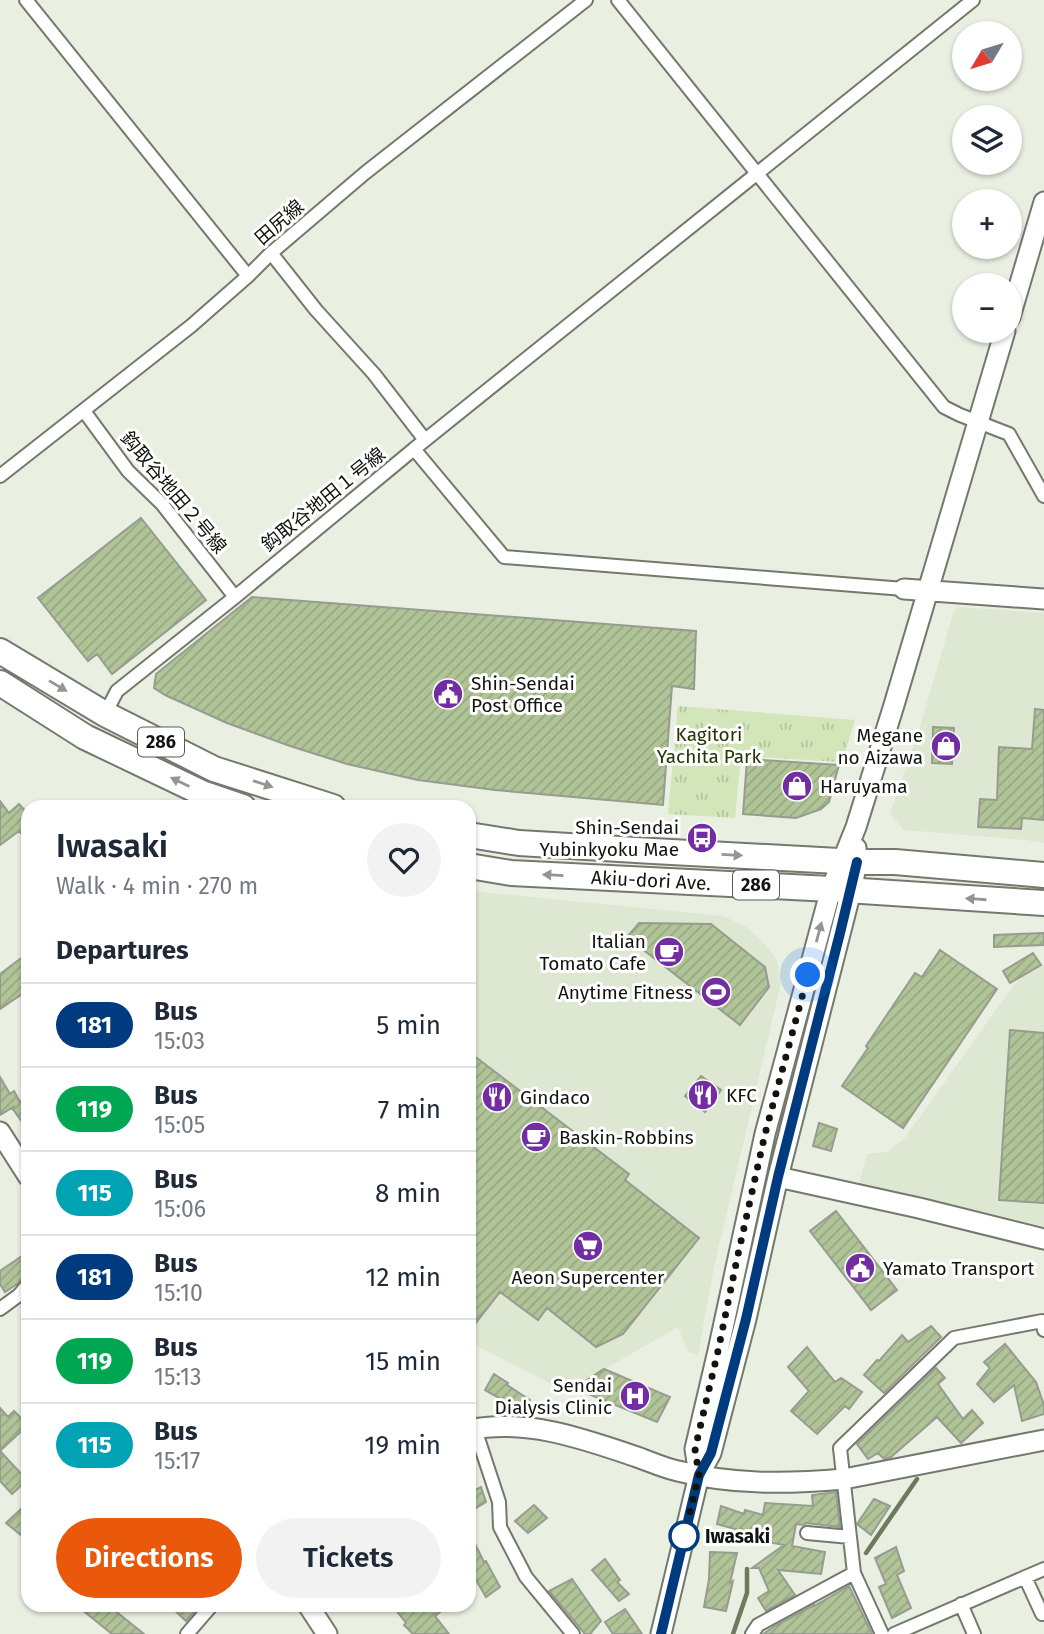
<!DOCTYPE html>
<html lang="en">
<head>
<meta charset="utf-8">
<style>
	body { margin:0; font-family:"Fira Sans","Noto Sans JP",sans-serif; background:#f2f2f3; color:#1f2937; height:100vh; display:flex; flex-direction:column; font-size:26px; white-space:nowrap }
	* { box-sizing:border-box; margin:0 }
	p { font-size:23px; color:#747a83 }
	.icon { flex:none; width:38px; height:38px; fill:none; stroke:currentColor; stroke-width:2; stroke-linecap:round; stroke-linejoin:round }
	.map { position:relative; flex:1; overflow:hidden }
	.drawer { position:absolute; left:21px; top:800px; width:455px; height:812px; display:flex; flex-direction:column; background:#fff; border-radius:21px; box-shadow:0 2px 5px #0004 }
	.drawer>* { flex:none }
	.badge { padding:0 14px; border-radius:23px; font-size:24px; line-height:46px }
	.needle { width:46px; rotate:232deg }
	.fabs { position:absolute; left:952px; top:21px; display:grid; gap:14px }
	.fabs a { display:grid; place-items:center; width:70px; height:70px; border-radius:50%; background:#fff; box-shadow:0 2px 5px #0004; font-size:35px }
	.you { position:absolute; width:35px; height:35px; margin:-18px; border:5px solid #fff; border-radius:50%; background:#1a73e8; box-shadow:0 0 0 10px #1a73e833 }
	.map>.badge { position:absolute; translate:-50% -50%; box-shadow:0 0 0 4px #fff }
	h2 { padding:0 35px; font-size:26px; line-height:63px }
	.round { display:grid; place-items:center; flex:none; width:74px; height:74px; border-radius:37px; background:#f2f2f3 }
	.overview { display:flex; align-items:center; justify-content:space-between; height:119px; padding:0 35px }
	h1 { font-size:33px; font-weight:600; line-height:52px }
	.primary-button { display:flex; gap:14px; margin-top:auto; padding:14px 35px }
	.primary-button a { flex:1; height:80px; border-radius:42px; background:#ea580c; color:#fff; font-size:28px; font-weight:600; line-height:80px; text-align:center }
	.primary-button a+a { background:#f2f2f3; color:#1f2937 }
	ul { padding:0; list-style:none }
	li { display:flex; align-items:center; gap:21px; height:84px; padding:0 35px; border-top:2px solid #e0e1e3 }
	li div { flex:1 }
	li b { display:block; font-size:26px }
	li em { font-style:normal }
	li .badge { min-width:77px; font-weight:700; text-align:center }
	.map>svg:first-child { display:block }
</style>
</head>
<body>
<div class="map">
<svg width="1044" height="1634" viewBox="0 0 1044 1634">
	<defs>
		<pattern id="park-tufts" width="24" height="20" patternUnits="userSpaceOnUse" patternTransform="scale(1.75)"><rect width="24" height="20" fill="#d2e6b9"/><path d="M3 7l-1-3M5 7V3M7 7l1-3M15 17l-1-3M17 17v-4M19 17l1-3" fill="none" stroke="#b3c49e"/></pattern>
		<pattern id="building-hatch" width="6" height="6" patternUnits="userSpaceOnUse" patternTransform="scale(1.75)"><rect width="6" height="6" fill="#b0c498"/><path d="M-1 1l2-2M0 6l6-6M5 7l2-2" fill="none" stroke="#96a882"/></pattern>
	</defs>
	<rect width="100%" height="100%" fill="#e9efe1"/>
	<!-- built -->
	<path fill="#dde7d2" d="M959 607 1044 613V843L1026 840 904 830 890 814 921 723 954 611Z
		M469 891 723 916 745 926 764 943 777 961 781 983 714 1267 698 1355 688 1352 678 1327 566 1391 469 1342Z
		M1044 964V1229L859 1184 867 1154 887 1152 904 1139 1011 989 1018 980Z"/>
	<!-- park -->
	<path fill="url(#park-tufts)" d="M678 706 855 720 842 762 741 756 735 818 668 814Z"/>
	<g fill="none" stroke-linecap="round" stroke-linejoin="round">
		<!-- stream -->
		<path stroke="#6d7b5c" stroke-width="4.5" d="M866 1553 917 1479
			M733 1634 747 1593V1569"/>
	</g>
	<!-- building -->
	<path fill="url(#building-hatch)" stroke="#979c90" stroke-width="2" d="M141 518 206 600 112 674 97 654 88 661 38 598Z
		M252 597 696 631 694 689 672 686 663 805 495 790 418 780 347 764 290 746 227 723 165 695 154 688 156 674Z
		M1035 709 1044 710V820L1022 818 1021 829 978 827 980 799 997 800 999 747 1032 749Z
		M933 727 954 728 952 764 932 763Z
		M747 759 839 765 829 802 821 809 796 818 743 814Z
		M0 801 9 813 19 804 28 814V841L19 831 0 845Z
		M639 923 711 924 765 967 769 987 740 1025 627 937Z
		M1044 933V945L994 947V935Z
		M940 950 997 989 903 1128 842 1086 868 1048 866 1046 915 973 922 977Z
		M28 953V990L0 1009V974Z
		M1033 953 1041 965 1010 983 1003 971Z
		M1010 1030 1044 1033V1203L999 1200Z
		M469 1052 629 1174 625 1180 699 1238 623 1334 596 1347 547 1308 538 1320 500 1292 475 1324 469 1319Z
		M701 1076 721 1090 705 1112 685 1096Z
		M0 1077 10 1094 14 1091 20 1102 28 1097V1130L12 1108 15 1106 0 1115Z
		M819 1123 837 1129 831 1151 813 1146Z
		M836 1211 897 1290 871 1310 810 1231Z
		M28 1252V1275L24 1276 17 1284 5 1292 0 1284V1271Z
		M931 1326 941 1337 884 1393 864 1375 877 1360 879 1361 902 1335 908 1342Z
		M1005 1344 1036 1382 1044 1405V1414L1022 1421 1014 1385 994 1402 977 1384 990 1368 984 1362Z
		M807 1347 835 1382 841 1378 862 1392 849 1409 845 1406 817 1434 791 1411 809 1391 788 1367Z
		M936 1368 945 1378 938 1384 963 1419 972 1410 983 1423 961 1443 937 1417 891 1457 884 1459 878 1453 868 1459 857 1444Z
		M604 1369 670 1397 657 1422 581 1391 587 1380Z
		M494 1374 508 1383 507 1385 530 1400 524 1412 485 1390Z
		M0 1408 8 1417 14 1411 28 1425 0 1451Z
		M0 1451 27 1480 12 1494 0 1481Z
		M481 1487 486 1502 469 1512V1493Z
		M836 1492 840 1527 806 1523 804 1525 796 1524 792 1546 825 1552 821 1574 778 1570 795 1595 766 1611 758 1598 769 1591 759 1568H752L784 1545 746 1538 742 1528V1531L717 1524 721 1506 744 1514 745 1510 763 1515 765 1503 813 1506 812 1495Z
		M874 1499 890 1506 871 1535 857 1524Z
		M534 1505 547 1518 528 1533 515 1521Z
		M21 1509 28 1516V1541L6 1523Z
		M469 1532 484 1562 486 1561 500 1587 486 1597 469 1568Z
		M896 1547 904 1571 897 1575 911 1608 892 1618 879 1587 886 1584 875 1558Z
		M710 1552 737 1553 730 1583 733 1581 726 1611 704 1607 709 1579Z
		M605 1559 620 1580 617 1582 629 1594 619 1601 592 1570Z
		M572 1579 601 1621 590 1634H585L549 1591Z
		M849 1586 872 1634H763L775 1626 814 1605V1606Z
		M76 1605H108L144 1634H112Z
		M169 1605H201L186 1621Z
		M392 1605H449L435 1616 449 1634H413L404 1625 406 1623Z
		M625 1609 642 1634H613L605 1622Z"/>
	<g fill="none" stroke-linecap="round" stroke-linejoin="round">
		<!-- street casing -->
		<g stroke="#73796d" stroke-width="16">
			<path id="street" d="M26 0 248 276
				M618 0 944 407 960 415 1009 434 1044 496
				M271 253 316 310 374 374 425 440
				M84 411 128 471 162 504 235 597
				M414 449 973 0
				M0 476 191 326 248 276 271 253 365 173 586 0
				M105 714 117 691 235 597 414 449 504 557 904 589
				M0 1309 19 1295 28 1284
				M475 1429 499 1502 500 1527 526 1577 573 1634
				M807 1533 850 1537
				M1025 1577 1042 1614
				M961 1604 974 1634
				M187 1634 212 1605
				M752 1634 758 1625 854 1573
				M882 1634 854 1573 840 1448 954 1338 1042 1321 1044 1330
				M894 1634 1044 1569"/>
		</g>
		<!-- secondary casing -->
		<g stroke="#73796d" stroke-width="23">
			<path id="secondary" d="M1010 317 1044 202
				M904 589 1044 599
				M0 1132 28 1176
				M778 1177 919 1208 1044 1239
				M469 1430C526 1418 584 1439 637 1457 651 1462 664 1468 678 1471 733 1485 788 1484 844 1479L1044 1440
				M699 1475 695 1449 718 1351 765 1134 831 889 856 827 894 705 1005 331
				M308 1605 327 1634
				M661 1634 699 1475 711 1453 746 1319 778 1177 851 891 857 862 856 848"/>
		</g>
		<!-- highway casing -->
		<g stroke="#73796d" stroke-width="28">
			<path id="highway" d="M0 651 105 714 214 769 333 807
				M0 683 85 737 202 793 243 807
				M469 835 519 843 653 851 857 862H895L1044 875
				M469 866 511 873 831 889 1044 903"/>
		</g>
		<!-- street -->
		<use href="#street" stroke="#fff" stroke-width="12"/>
		<!-- secondary -->
		<use href="#secondary" stroke="#fff" stroke-width="19"/>
		<!-- highway -->
		<use href="#highway" stroke="#fff" stroke-width="24"/>
	</g>
	<!-- one-way arrows -->
	<defs><path id="oneway-solid" d="M-6-.8H1V-3.2L6.5 0L1 3.2V.8H-6Z" transform="scale(1.75)"/></defs>
	<g fill="#949593">
		<use href="#oneway-solid" transform="translate(58 686) rotate(31)"/>
		<use href="#oneway-solid" transform="translate(180 782) rotate(-154)"/>
		<use href="#oneway-solid" transform="translate(263 784) rotate(18)"/>
		<use href="#oneway-solid" transform="translate(732 855) rotate(3)"/>
		<use href="#oneway-solid" transform="translate(553 875) rotate(-177)"/>
		<use href="#oneway-solid" transform="translate(976 899) rotate(-176)"/>
		<use href="#oneway-solid" transform="translate(819 932) rotate(-75)"/>
	</g>
	<g fill="none" stroke-linecap="round" stroke-linejoin="round">
		<!-- line casing -->
		<g stroke="#fff" stroke-width="16">
			<path id="line" d="M661 1634 699 1475 711 1453 746 1319 778 1177 840 933 857 862"/>
		</g>
		<!-- line -->
		<use href="#line" stroke="#003b80" stroke-width="10"/>
		<!-- walk -->
		<path stroke="#11130e" stroke-width="7" stroke-dasharray="0 12.6" d="M684 1536 699 1475 695 1449 718 1351 737 1259 765 1134 808 975"/>
	</g>
	<!-- icons -->
	<defs>
		<g id="civic-disc" transform="scale(1.575)"><circle r="9.5" fill="#712da1" stroke="#fff"/><path d="M-.6-6.5H3V-4.5H.6V-3L4-1V1h2V6H-6V1h2V-1L-.6-3ZM-1.2 2.5V6h2.4V2.5Z" fill="#fff"/></g>
		<g id="shop-disc" transform="scale(1.575)"><circle r="9.5" fill="#712da1" stroke="#fff"/><path d="M-5-2.5h2.3a2.7 3.5 0 0 1 5.4 0H5L5.5 6h-11ZM-1.5-2.5h3a1.5 2.3 0 0 0-3 0Z" fill="#fff"/></g>
		<g id="bus-disc" transform="scale(1.575)"><circle r="9.5" fill="#712da1" stroke="#fff"/><path d="M-5-6H5V4H4V6H2V4H-2V6H-4V4H-5ZM-3.5-4V0h7V-4ZM-3.5 1.2v1.5H-2V1.2ZM2 1.2v1.5H3.5V1.2Z" fill="#fff"/></g>
		<g id="cafe-disc" transform="scale(1.575)"><circle r="9.5" fill="#712da1" stroke="#fff"/><path d="M-5.5-4.5H6V0H3Q3 3.5 0 3.5H-2.5Q-5.5 3.5-5.5 0ZM3-3.2v2h1.7v-2ZM-6 4.5H4V6H-6Z" fill="#fff"/></g>
		<g id="stadium-disc" transform="scale(1.575)"><circle r="9.5" fill="#712da1" stroke="#fff"/><path d="M0-5a6.5 5 0 1 0 0 10a6.5 5 0 1 0 0-10ZM-3.5-1.8h7v3.6h-7Z" fill="#fff"/></g>
		<g id="restaurant-disc" transform="scale(1.575)"><circle r="9.5" fill="#712da1" stroke="#fff"/><path d="M-5-6h1v4h1v-4h1v4h1v-4h1v5L-1.5 .5V6h-2V.5L-5-1ZM5-6V6H3V1.5H1.5Q1.5-4 5-6Z" fill="#fff"/></g>
		<g id="supermarket-disc" transform="scale(1.575)"><circle r="9.5" fill="#712da1" stroke="#fff"/><path d="M-6-5.5h2.5l.6 2H6L4.5 2H-2.5L-4.4-4H-6ZM-1.5 3.2a1.3 1.3 0 1 0 .1 0ZM3 3.2a1.3 1.3 0 1 0 .1 0Z" fill="#fff"/></g>
		<g id="hospital-disc" transform="scale(1.575)"><circle r="9.5" fill="#712da1" stroke="#fff"/><path d="M-5-5h3v3.5h4V-5h3V5h-3V1.5h-4V5h-3Z" fill="#fff"/></g>
	</defs>
	<g fill-rule="evenodd">
		<use href="#civic-disc" x="448" y="694"/>
		<use href="#shop-disc" x="946" y="746"/>
		<use href="#shop-disc" x="797" y="786"/>
		<use href="#bus-disc" x="702" y="838"/>
		<use href="#cafe-disc" x="669" y="952"/>
		<use href="#stadium-disc" x="716" y="992"/>
		<use href="#restaurant-disc" x="703" y="1095"/>
		<use href="#restaurant-disc" x="497" y="1097"/>
		<use href="#cafe-disc" x="536" y="1137"/>
		<use href="#supermarket-disc" x="588" y="1246"/>
		<use href="#civic-disc" x="860" y="1268"/>
		<use href="#hospital-disc" x="635" y="1396"/>
	</g>
	<!-- markers -->
	<circle fill="#fff" stroke="#003b80" stroke-width="3.5" cx="684" cy="1536" r="14"/>
	<g text-anchor="middle" stroke-width="6" stroke-linejoin="round" paint-order="stroke">
		<!-- shield labels -->
		<g fill="#fff" stroke="#585a56" stroke-width="2">
			<rect x="138" y="727.5" width="46" height="29" rx="5"/>
			<rect x="733" y="870.5" width="46" height="29" rx="5"/>
		</g>
		<g font-size="18" font-weight="bold" fill="#11130e">
			<text x="161" y="748">286</text>
			<text x="756" y="891">286</text>
		</g>
		<!-- street labels -->
		<g font-size="19" fill="#11130e" stroke="#fff">
			<text transform="translate(279 222) rotate(-41)" y="7">田尻線</text>
			<text transform="translate(174 492) rotate(50)" y="7">鈎取谷地田２号線</text>
			<text transform="translate(323 499) rotate(-39)" y="7">鈎取谷地田１号線</text>
			<text transform="translate(651 880) rotate(3)" y="7">Akiu-dori Ave.</text>
		</g>
		<!-- poi labels -->
		<g font-size="19" fill="#11130e" stroke="#fff" text-anchor="start">
			<text x="471" y="690">Shin-Sendai<tspan x="471" dy="22">Post Office</tspan></text>
			<text x="923" y="742" text-anchor="end">Megane<tspan x="923" dy="22">no Aizawa</tspan></text>
			<text x="820" y="793">Haruyama</text>
			<text x="679" y="834" text-anchor="end">Shin-Sendai<tspan x="679" dy="22">Yubinkyoku Mae</tspan></text>
			<text x="646" y="948" text-anchor="end">Italian<tspan x="646" dy="22">Tomato Cafe</tspan></text>
			<text x="693" y="999" text-anchor="end">Anytime Fitness</text>
			<text x="726" y="1102">KFC</text>
			<text x="520" y="1104">Gindaco</text>
			<text x="559" y="1144">Baskin-Robbins</text>
			<text x="883" y="1275">Yamato Transport</text>
			<text x="588" y="1284" text-anchor="middle">Aeon Supercenter</text>
			<text x="612" y="1392" text-anchor="end">Sendai<tspan x="612" dy="22">Dialysis Clinic</tspan></text>
		</g>
		<!-- park labels -->
		<g font-size="19" fill="#243402" stroke="#fff">
			<text x="709" y="741">Kagitori<tspan x="709" dy="22">Yachita Park</tspan></text>
		</g>
		<!-- stop labels -->
		<g font-size="19" font-weight="bold" fill="#11130e" stroke="#fff" text-anchor="start">
			<text x="705" y="1543">Iwasaki</text>
		</g>
	</g>
</svg>
<div class="fabs">
<a><svg class="needle" viewBox="-14 -14 28 28"><path d="M0-13l5 13h-10z" fill="#e53935"/><path d="M0 13l5-13h-10z" fill="#747a83"/></svg></a>
<a><svg class="icon" aria-label="layers" viewBox="0 0 24 24"><path d="M12 4l9 5-9 5-9-5zM3 14l9 5 9-5"/></svg></a>
<a>+</a>
<a>−</a>
</div>
<div class="you" style="left:808px;top:975px"></div>
<section class="drawer">
<div class="overview"><div><h1>Iwasaki</h1><p>Walk · 4 min · 270 m</p></div><a class="round"><svg class="icon" aria-label="heart" viewBox="0 0 24 24"><path d="M12 20l-8-8c-3-5 5-10 8-4 3-6 11-1 8 4z"/></svg></a></div>
<h2>Departures</h2>
<ul>
<li><span class="badge" style="background:#003b80;color:#fff">181</span><div><b>Bus</b><p>15:03</p></div><em>5 min</em></li>
<li><span class="badge" style="background:#00a651;color:#fff">119</span><div><b>Bus</b><p>15:05</p></div><em>7 min</em></li>
<li><span class="badge" style="background:#00a3b4;color:#fff">115</span><div><b>Bus</b><p>15:06</p></div><em>8 min</em></li>
<li><span class="badge" style="background:#003b80;color:#fff">181</span><div><b>Bus</b><p>15:10</p></div><em>12 min</em></li>
<li><span class="badge" style="background:#00a651;color:#fff">119</span><div><b>Bus</b><p>15:13</p></div><em>15 min</em></li>
<li><span class="badge" style="background:#00a3b4;color:#fff">115</span><div><b>Bus</b><p>15:17</p></div><em>19 min</em></li>
</ul>
<div class="primary-button"><a>Directions</a><a>Tickets</a></div>
</section>
</div>
</body>
</html>
